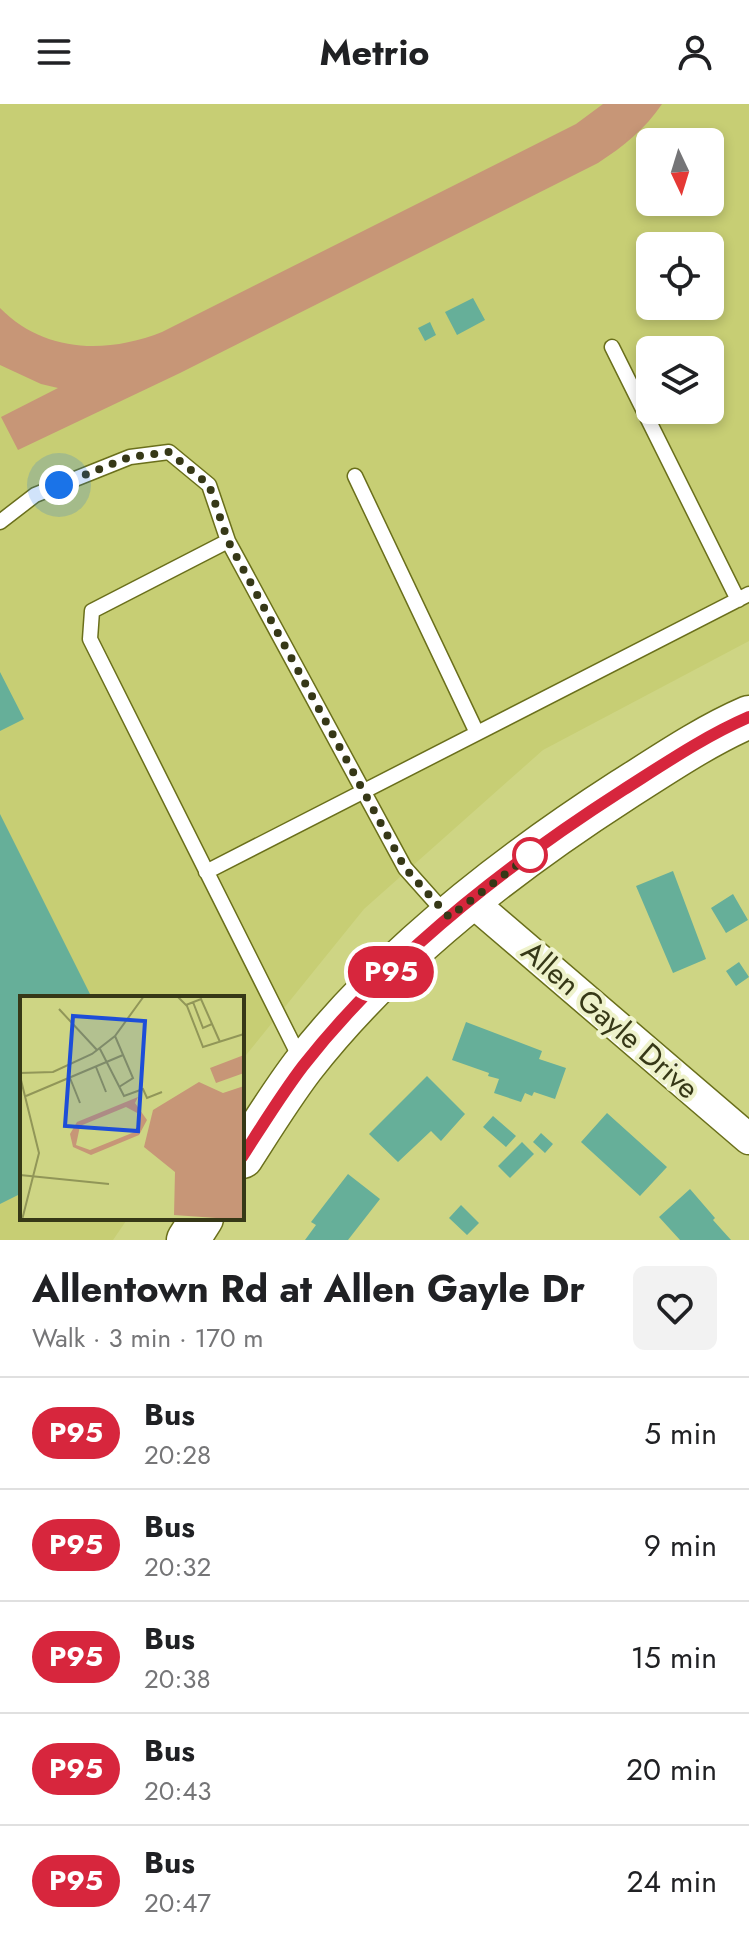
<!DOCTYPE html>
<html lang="en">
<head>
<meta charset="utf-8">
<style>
	body { margin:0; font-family:Jost,sans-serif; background:#f2f2f2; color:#202124; height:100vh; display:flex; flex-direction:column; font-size:30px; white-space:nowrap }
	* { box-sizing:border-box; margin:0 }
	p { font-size:26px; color:#757577 }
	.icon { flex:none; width:44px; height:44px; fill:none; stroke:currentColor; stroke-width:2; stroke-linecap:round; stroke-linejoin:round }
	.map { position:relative; height:1136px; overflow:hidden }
	.details { display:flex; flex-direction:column; background:#fff; flex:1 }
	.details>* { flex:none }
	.badge { padding:0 16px; border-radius:26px; font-size:28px; line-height:52px }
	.needle { width:52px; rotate:176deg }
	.tools { position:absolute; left:636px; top:24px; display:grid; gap:16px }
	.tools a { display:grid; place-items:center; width:88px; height:88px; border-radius:12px; background:#fff; box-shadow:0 4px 12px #0003; font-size:40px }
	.you { position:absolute; width:40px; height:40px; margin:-20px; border:6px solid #fff; border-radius:50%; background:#1a73e8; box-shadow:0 0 0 12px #1a73e833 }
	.map>.badge { position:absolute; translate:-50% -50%; box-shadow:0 0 0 4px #fff }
	.round { display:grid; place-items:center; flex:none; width:84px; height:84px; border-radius:12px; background:#f2f2f2 }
	.headline { display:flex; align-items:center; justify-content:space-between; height:136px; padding:0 32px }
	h1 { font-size:38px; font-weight:700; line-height:60px }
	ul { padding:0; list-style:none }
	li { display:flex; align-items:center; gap:24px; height:112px; padding:0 32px; border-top:2px solid #e0e0e0 }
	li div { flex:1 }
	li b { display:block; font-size:30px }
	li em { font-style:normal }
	li .badge { min-width:88px; font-weight:700; text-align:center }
	header { display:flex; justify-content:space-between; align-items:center; height:104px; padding:0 32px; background:#fff; font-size:36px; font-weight:700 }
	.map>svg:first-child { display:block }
</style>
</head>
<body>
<header><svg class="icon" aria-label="menu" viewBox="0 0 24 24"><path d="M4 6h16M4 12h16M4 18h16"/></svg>Metrio<svg class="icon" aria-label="person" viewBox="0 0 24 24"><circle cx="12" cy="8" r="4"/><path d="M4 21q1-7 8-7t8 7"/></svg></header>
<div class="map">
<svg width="749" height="1136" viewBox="0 0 749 1136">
	<rect width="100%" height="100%" fill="#ced584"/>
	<!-- built -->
	<path fill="#c7ce74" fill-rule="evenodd" d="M0 0H749V537L543 646 364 805 242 956V894H22V1114H128L113 1136H0ZM650 38H710V98H650ZM650 142H710V202H650ZM650 246H710V306H650Z"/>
	<!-- green -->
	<path fill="#c79677" d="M603 0H662C645 25 624 42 598 59L180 269 18 346 1 313 58 284 41 280 0 261V204C44 249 107 250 162 228L576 20Z"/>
	<!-- building -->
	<path fill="#66af99" d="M473 194 485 216 457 231 445 208Z
		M430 218 436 231 425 237 418 224Z
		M0 568 24 615 0 627Z
		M0 710 92 894H22V1089L0 1100Z
		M673 767 706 855 673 869 636 782Z
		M733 790 748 816 726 829 711 804Z
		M739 858 749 873 736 882 726 867Z
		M466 918 542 947 539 955 566 964 555 995 534 988 532 992 525 989 521 998 494 989 499 975 488 972 489 969 452 956Z
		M427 972 465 1010 441 1037 431 1027 398 1058 369 1030Z
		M607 1009 667 1063 640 1092 581 1038Z
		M493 1012 516 1032 506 1043 483 1023Z
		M541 1029 553 1040 545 1049 533 1038Z
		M522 1038 534 1050 510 1074 498 1062Z
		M348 1070 380 1095 348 1136H305L316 1121 311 1118Z
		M690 1085 715 1114 713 1116 731 1136H680L659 1113Z
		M461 1101 479 1119 467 1131 449 1114Z"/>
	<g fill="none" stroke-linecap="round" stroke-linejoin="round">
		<!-- lane casing -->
		<g stroke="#6a6f1b" stroke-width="17">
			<path id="lane" d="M612 243 738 496
				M355 372 477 629
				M0 418 35 391 130 353 169 348 209 381 228 437 405 764 446 810
				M228 437 92 507 90 535 301 956
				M206 768 749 490"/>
		</g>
		<!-- street casing -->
		<g stroke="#6a6f1b" stroke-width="33">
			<path id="street" d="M470 796 749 1035"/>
		</g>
		<!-- secondary casing -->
		<g stroke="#6a6f1b" stroke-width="45">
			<path id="secondary" d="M242 1053C262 1022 281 991 303 962 388 853 508 760 623 686 664 660 705 632 749 613
				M188 1136 202 1114"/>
		</g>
		<!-- lane -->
		<use href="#lane" stroke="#fff" stroke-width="14"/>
		<!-- street -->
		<use href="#street" stroke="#fff" stroke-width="30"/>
		<!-- secondary -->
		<use href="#secondary" stroke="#fff" stroke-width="42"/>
	</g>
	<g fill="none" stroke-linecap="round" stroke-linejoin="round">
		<!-- line casing -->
		<g stroke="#fff" stroke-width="18">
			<path id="line" d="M242 1053C262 1022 281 991 303 962 390 851 506 761 623 686 664 660 705 632 749 613"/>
		</g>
		<!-- line -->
		<use href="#line" stroke="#d7263d" stroke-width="12"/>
		<!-- walk -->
		<path stroke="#363817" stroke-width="8" stroke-dasharray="0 14.4" d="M59 381 130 353 169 348 209 381 228 437 405 764 449 813 530 751"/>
	</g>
	<!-- markers -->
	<circle fill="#fff" stroke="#d7263d" stroke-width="4" cx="530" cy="751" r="16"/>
	<g text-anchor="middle" stroke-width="8" stroke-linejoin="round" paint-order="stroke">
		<!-- street labels -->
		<g font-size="30" fill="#363817" stroke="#eef2cb">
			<text transform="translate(610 916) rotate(41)" y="10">Allen Gayle Drive</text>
		</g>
	</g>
	<!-- overview -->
	<g transform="translate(20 892)">
		<rect width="224" height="224" fill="#ced584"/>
		<path d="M224 59V77L196 87 190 72ZM179 86 203 97 224 90V224L154 219 155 176 124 151 133 114ZM118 101 115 107 127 124 119 139 71 159 53 151 50 138 57 126ZM106 111 121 119 117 135 70 154 56 149 60 130Z" fill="#c79677" fill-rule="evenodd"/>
		<path fill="none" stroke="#919658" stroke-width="2" d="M157 0 167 10 183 51 224 38M173 6 183 32 192 28M166 9 181 3 200 46M39 13 77 54M95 40 113 82 99 91M0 47 1 84 19 157 2 224M80 53 104 100 123 93 127 102 142 96M76 71 86 96M0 77 33 76 72 58 95 40 124 0M50 82 60 107M6 100 103 59M0 179 89 188"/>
		<path fill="#1d4ed8" fill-opacity="0.15" stroke="#1d4ed8" stroke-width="4" d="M53 20 125 25 118 135 45 130Z"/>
		<rect width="224" height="224" fill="none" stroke="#363817" stroke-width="4"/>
	</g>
</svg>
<div class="tools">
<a><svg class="needle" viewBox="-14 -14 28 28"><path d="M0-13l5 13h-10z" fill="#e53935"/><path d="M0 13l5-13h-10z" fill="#757577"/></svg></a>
<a><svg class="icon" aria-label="locate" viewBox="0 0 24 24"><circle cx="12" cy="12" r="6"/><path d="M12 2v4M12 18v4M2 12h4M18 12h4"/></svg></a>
<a><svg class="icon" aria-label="layers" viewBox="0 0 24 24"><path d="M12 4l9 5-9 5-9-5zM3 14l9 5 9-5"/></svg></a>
</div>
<div class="you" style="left:59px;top:381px"></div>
<b class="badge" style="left:391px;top:868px;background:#d7263d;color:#fff">P95</b>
</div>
<section class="details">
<div class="headline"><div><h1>Allentown Rd at Allen Gayle Dr</h1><p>Walk · 3 min · 170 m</p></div><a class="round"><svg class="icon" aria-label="heart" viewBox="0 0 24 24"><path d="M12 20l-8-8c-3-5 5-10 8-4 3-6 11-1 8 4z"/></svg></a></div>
<ul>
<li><span class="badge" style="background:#d7263d;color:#fff">P95</span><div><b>Bus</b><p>20:28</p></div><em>5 min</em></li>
<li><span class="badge" style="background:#d7263d;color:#fff">P95</span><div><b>Bus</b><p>20:32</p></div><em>9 min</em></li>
<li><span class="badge" style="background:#d7263d;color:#fff">P95</span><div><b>Bus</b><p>20:38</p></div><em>15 min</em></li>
<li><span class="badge" style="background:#d7263d;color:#fff">P95</span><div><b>Bus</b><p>20:43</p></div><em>20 min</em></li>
<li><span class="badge" style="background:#d7263d;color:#fff">P95</span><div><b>Bus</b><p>20:47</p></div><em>24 min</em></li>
</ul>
</section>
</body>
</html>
